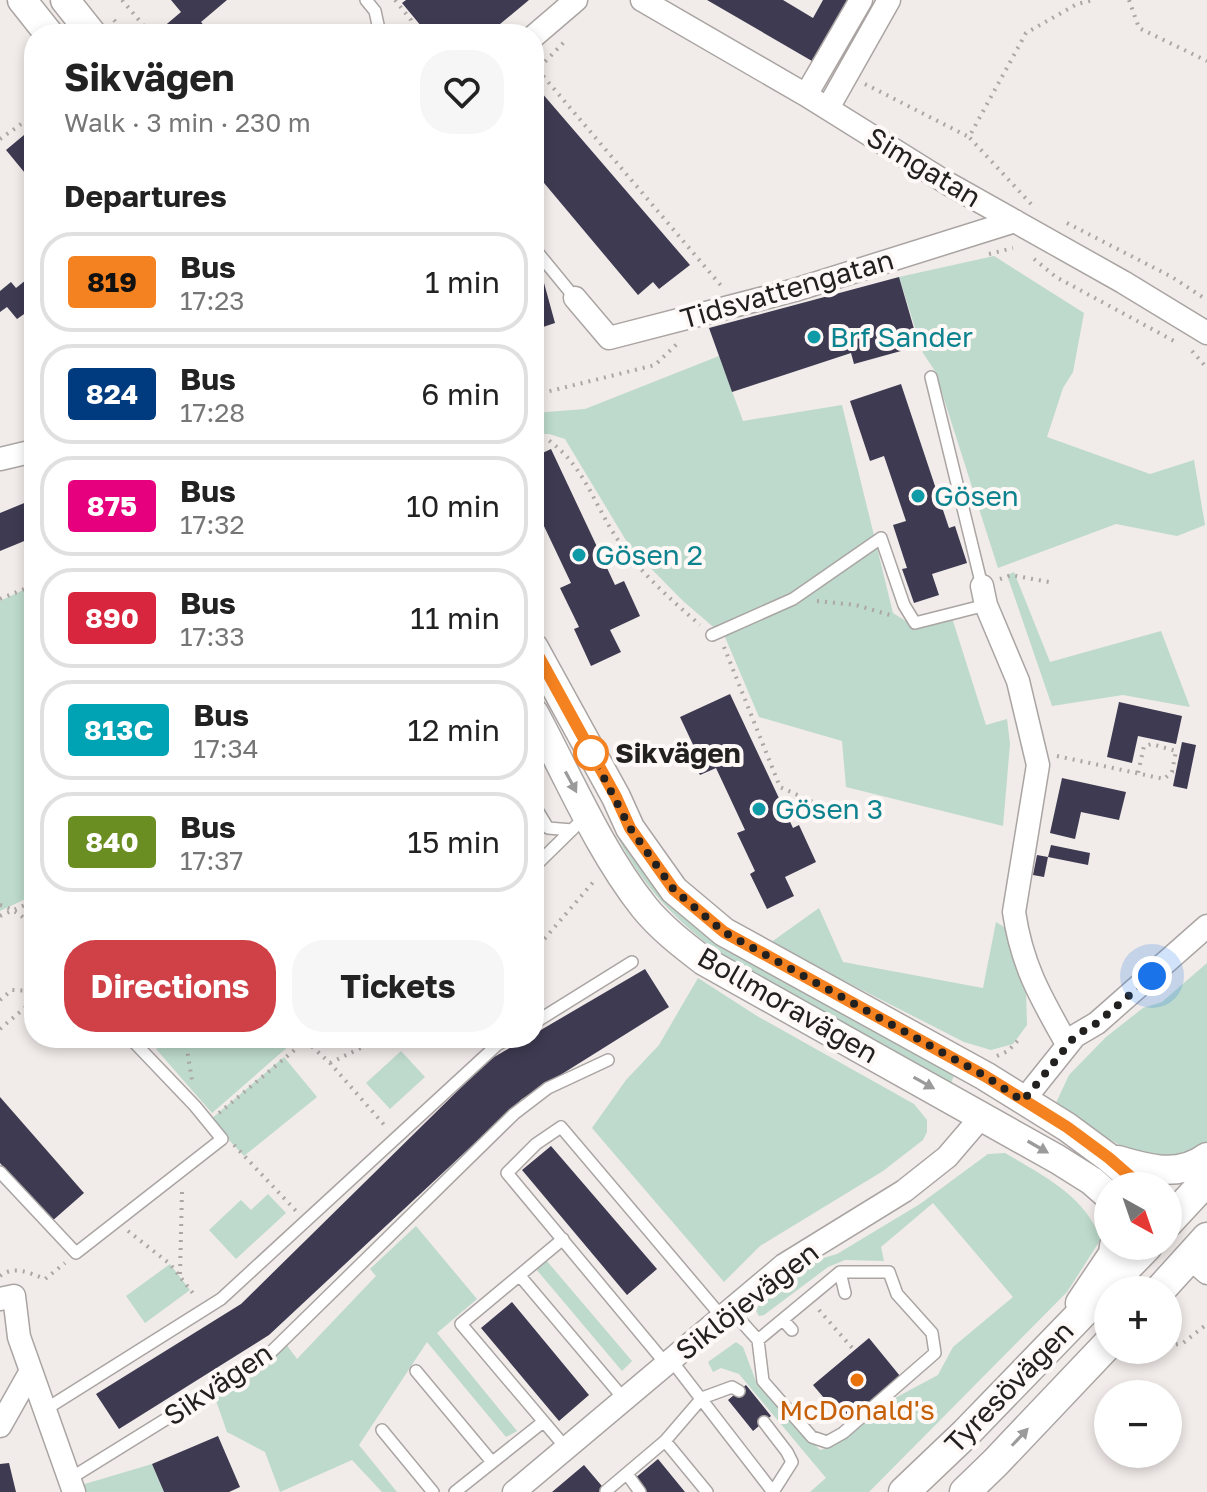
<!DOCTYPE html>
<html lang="en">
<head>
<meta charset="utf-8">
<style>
	body { margin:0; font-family:"Golos Text",sans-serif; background:#f6f6f6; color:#222; height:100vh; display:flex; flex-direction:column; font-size:30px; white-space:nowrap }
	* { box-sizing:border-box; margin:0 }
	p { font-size:26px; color:#767676 }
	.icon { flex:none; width:44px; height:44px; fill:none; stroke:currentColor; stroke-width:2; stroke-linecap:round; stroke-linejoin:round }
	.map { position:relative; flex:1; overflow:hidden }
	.side { position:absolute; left:24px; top:24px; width:520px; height:1024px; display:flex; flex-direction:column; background:#fff; border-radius:32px; box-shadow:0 4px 12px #0003 }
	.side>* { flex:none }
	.badge { padding:0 16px; border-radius:6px; font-size:28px; line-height:52px }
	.needle { width:52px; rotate:140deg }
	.buttons { position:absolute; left:1094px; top:1172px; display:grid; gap:16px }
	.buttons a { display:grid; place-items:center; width:88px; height:88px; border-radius:50%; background:#fff; box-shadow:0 4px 12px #0003; font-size:40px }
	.you { position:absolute; width:40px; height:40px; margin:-20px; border:6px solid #fff; border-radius:50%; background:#1a73e8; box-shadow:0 0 0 12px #1a73e833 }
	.map>.badge { position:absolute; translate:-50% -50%; box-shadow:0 0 0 4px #fff }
	h2 { padding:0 40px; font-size:30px; line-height:72px }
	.round { display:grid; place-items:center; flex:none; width:84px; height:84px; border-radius:32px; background:#f6f6f6 }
	.summary { display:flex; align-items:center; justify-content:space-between; height:136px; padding:0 40px }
	h1 { font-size:38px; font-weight:700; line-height:60px }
	.cta { display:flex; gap:16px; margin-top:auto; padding:16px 40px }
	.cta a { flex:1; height:92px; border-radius:32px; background:#d04047; color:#fff; font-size:32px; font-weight:700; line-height:92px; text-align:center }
	.cta a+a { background:#f6f6f6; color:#222 }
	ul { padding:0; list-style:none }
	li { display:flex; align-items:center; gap:24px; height:100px; margin:0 16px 12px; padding:0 24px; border:4px solid #e0e0e0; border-radius:32px }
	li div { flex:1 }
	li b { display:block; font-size:30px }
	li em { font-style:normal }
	li .badge { min-width:88px; font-weight:700; text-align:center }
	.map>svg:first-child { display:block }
</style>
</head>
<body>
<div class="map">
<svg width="1207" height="1492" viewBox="0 0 1207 1492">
	<rect width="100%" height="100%" fill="#f1ebe9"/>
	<!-- green -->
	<path fill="#bddacc" d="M994 256 1084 313 1073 372 1063 388 1047 437 1150 474 1194 460 1205 525 1177 536 1116 524 998 568 935 371 923 353 899 277Z
		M719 356 743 421 842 405 893 613 917 628 952 618 986 725 1007 719 1010 744 1003 826 846 787 842 741 759 717 725 637 683 601 630 547 565 439 549 434H534V413L585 409Z
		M1014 572 1050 662 1161 631 1190 707 1123 695 1052 706 1007 575Z
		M34 585V895L0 911V601Z
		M623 835 720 943 954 1076 950 1085 734 963C685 930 645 891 618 838Z
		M819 908 843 962 983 988 996 922 1004 927 1026 990 1027 1025 1013 1044 991 1050 964 1042 770 943Z
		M1207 963V1143C1157 1184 1098 1132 1056 1103L1069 1075 1106 1037 1143 1008 1162 1002Z
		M698 978 757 1016 914 1104 927 1120V1132L923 1140 883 1171 760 1246 724 1282 592 1128 626 1080 659 1045Z
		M170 1038H298L212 1113 156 1049Z
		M401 1051 425 1077 390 1109 366 1083Z
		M284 1057 317 1097 244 1156 210 1120Z
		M1005 1153C1044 1176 1084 1195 1101 1239L1067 1292 869 1492H810L826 1478 739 1374 721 1368 713 1372 708 1362 736 1342 743 1347 757 1384 820 1450 831 1447 882 1405 938 1375 953 1347 1013 1297 933 1203 881 1247 884 1261 845 1260 828 1267 764 1315 759 1316 755 1309 813 1261 837 1254 920 1204 988 1154Z
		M268 1194 286 1213 236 1259 209 1230 241 1200 251 1210Z
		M416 1226 477 1299 437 1333 517 1431 506 1437 427 1342 359 1445 397 1492H382L352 1460 280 1492 265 1452 227 1432 213 1392 286 1344 297 1359 376 1276 370 1269Z
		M546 1260 632 1361 622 1371 536 1269Z
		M170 1264 190 1290 145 1323 126 1296Z
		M152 1464 164 1492H80L78 1486Z"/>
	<!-- building -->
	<path fill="#3e3a51" d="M171 0H227L201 22 211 34H155L181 12Z
		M406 0H529L488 34H434L430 28 426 32 402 3Z
		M707 0H783L813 18 823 0H847L812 61Z
		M541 92 690 265 659 289 653 282 638 295 534 171V98Z
		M24 135 34 147V184L6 150Z
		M541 272 555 323 534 330V274Z
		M899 277 919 346 854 364 851 353 732 392 709 328Z
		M26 280 34 289V321L27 312 17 319 7 307 0 312V291L11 282 16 288Z
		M901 384 949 528 955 526 967 563 932 574 939 595 914 603 902 569 907 568 893 525 906 521 884 456 870 461 850 401Z
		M551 449 615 585 624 581 640 616 610 630 621 652 591 666 574 629 579 627 560 588 571 583 543 524 534 529V457Z
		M34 499V537L0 551V513Z
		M730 694 793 828 799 825 816 862 785 877 794 896 767 909 750 874 755 871 737 833 745 830 716 768 700 775 690 754 696 751 680 717Z
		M1119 702 1182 716 1176 744 1138 736 1132 763 1107 757Z
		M1182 742 1196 745 1187 789 1173 786Z
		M1062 778 1126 792 1119 820 1081 812 1075 839 1050 833Z
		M1051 845 1090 853 1088 865 1048 857Z
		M1037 855 1048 857 1044 877 1033 875Z
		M645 969 669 1007 522 1099 269 1335 119 1429 96 1394 241 1304 489 1060 527 1038H534V1034Z
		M0 1097 84 1193 51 1222 0 1163Z
		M551 1146 657 1269 627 1295 522 1170Z
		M512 1302 589 1395 559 1421 481 1328Z
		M869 1338 900 1376 845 1423 813 1385Z
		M746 1385 771 1416 753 1431 728 1400Z
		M218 1436 240 1487 229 1492H164L152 1464Z
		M658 1459 685 1492H645L634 1479Z
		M9 1463 16 1492H0V1464Z
		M584 1465 607 1492H552Z"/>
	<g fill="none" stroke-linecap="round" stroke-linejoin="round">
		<!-- service casing -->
		<g stroke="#aaa5a3" stroke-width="14">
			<path id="service" d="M366 0 375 11 380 34
				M534 248 575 298
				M931 377 982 586
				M712 635 793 599 881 538 904 605 915 623 986 605
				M534 805 548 828 572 830
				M534 867 585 817
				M534 1023 632 962
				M0 1172 76 1253 222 1139 195 1106 130 1038
				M563 1239 461 1324 566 1448
				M840 1272 845 1293
				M520 1276 624 1399
				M731 1310 758 1340 840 1272H889L897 1294 932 1333 935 1353 843 1433 827 1442 812 1437 763 1381 758 1340
				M783 1320 792 1330
				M671 1360 773 1492
				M666 1364 507 1173 536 1144 561 1127 722 1317
				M416 1371 492 1462
				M46 1409 221 1299 497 1045 509 1038
				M764 1422 787 1452 792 1462 773 1492
				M382 1430 433 1492
				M665 1441 707 1492
				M627 1474 640 1492
				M71 1478 266 1357 514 1114 548 1088 608 1060
				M606 1491 665 1441 702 1398 732 1387 739 1391
				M455 1492 543 1422"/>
		</g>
		<!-- minor casing -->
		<g stroke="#aaa5a3" stroke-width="25">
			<path id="minor" d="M642 0 806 95 947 183 1123 282 1207 333
				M534 36 576 0
				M806 95 861 0
				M828 108 889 0
				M575 298 609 338 795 290 1015 221
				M0 459 34 451
				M982 586 986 605 1018 681 1038 765 1014 912C1022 966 1041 998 1067 1044
				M1023 1101 1075 1036 1097 1023 1207 926
				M1190 1258 1207 1273
				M0 1299 14 1296 19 1337 74 1492
				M0 1426 31 1371
				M514 1492 784 1265 904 1191 947 1157 983 1115"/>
		</g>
		<!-- tertiary casing -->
		<g stroke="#aaa5a3" stroke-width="31">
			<path id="tertiary" d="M22 0 49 34
				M65 0 92 34
				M534 648 616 797 630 828 674 890 724 932 985 1076 1067 1127 1109 1158 1141 1186
				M534 713C569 778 599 850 644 907 661 928 683 945 704 961L1057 1159 1092 1181 1108 1195
				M1118 1160C1148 1169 1179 1178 1207 1157
				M1080 1303 1113 1254 1114 1246"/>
		</g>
		<!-- secondary casing -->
		<g stroke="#aaa5a3" stroke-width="33">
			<path id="secondary" d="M1168 1222 1207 1180
				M1160 1290 1207 1238
				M904 1492 966 1433 1147 1246
				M965 1492 995 1463 1108 1344"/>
		</g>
		<!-- path -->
		<path stroke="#aca7a5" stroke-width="4" stroke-dasharray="2 6" stroke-linecap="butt" d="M122 0 144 26 142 34
			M395 0 411 20 416 34
			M1129 0 1139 28 1207 61
			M114 20 125 34
			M538 70 723 288
			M534 73 566 40
			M865 84 969 137
			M0 139 34 115
			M1031 204 969 137 1026 33 1077 4 1094 0
			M1067 223 1172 277 1207 300
			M989 254 1013 248
			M1034 259 1056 277 1174 341
			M1192 351 1207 368
			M534 395 655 365 679 342
			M534 442 547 439C583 465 592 499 614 534 637 570 669 598 700 625
			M1000 579 1011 575 1049 582
			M0 599 34 585
			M817 601 856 605 890 615
			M724 647 780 787 848 818
			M1057 756 1164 779 1172 772 1176 751 1152 744 1144 746 1138 773
			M0 905C15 910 26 917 34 931
			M0 916 34 901
			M534 951 595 880
			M0 1000 12 990 34 991
			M0 1029 34 1000
			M185 1038 192 1080
			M306 1041 330 1063 386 1127
			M155 1044 163 1038
			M997 1056 1008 1051 1021 1037
			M330 1063 381 1038
			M219 1113 309 1038
			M234 1145 297 1212
			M128 1231 170 1264 196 1297
			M180 1274 182 1191
			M0 1276C15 1265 29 1273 45 1279L65 1263
			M819 1310 854 1350
			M1168 1346 1183 1343 1207 1324
			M1132 1355 1144 1350"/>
		<!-- service -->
		<use href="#service" stroke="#fff" stroke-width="11"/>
		<!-- minor -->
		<use href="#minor" stroke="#fff" stroke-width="22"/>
		<!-- tertiary -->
		<use href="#tertiary" stroke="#fff" stroke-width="28"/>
		<!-- secondary -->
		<use href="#secondary" stroke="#fff" stroke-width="30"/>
	</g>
	<!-- one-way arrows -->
	<defs><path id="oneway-solid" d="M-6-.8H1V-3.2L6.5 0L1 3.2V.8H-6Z" transform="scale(2)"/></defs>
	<g fill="#9c9b9b">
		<use href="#oneway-solid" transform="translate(571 782) rotate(62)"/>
		<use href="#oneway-solid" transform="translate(924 1083) rotate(29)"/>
		<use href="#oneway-solid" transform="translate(1038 1147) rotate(30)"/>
		<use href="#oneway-solid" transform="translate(1020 1437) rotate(-47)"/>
	</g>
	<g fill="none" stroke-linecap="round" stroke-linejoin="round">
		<!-- line casing -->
		<g stroke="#fff" stroke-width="18">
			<path id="line" d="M534 648 616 797 630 828 674 890 724 932 985 1076 1067 1127 1109 1158 1141 1186"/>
		</g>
		<!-- line -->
		<use href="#line" stroke="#f58220" stroke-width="12"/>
		<!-- walk -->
		<path stroke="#232120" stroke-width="8" stroke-dasharray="0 14.4" d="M591 753 630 828 674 890 724 932 985 1076 1023 1101 1075 1036 1097 1023 1152 976"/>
	</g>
	<!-- markers -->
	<g fill="#0f9aa8" stroke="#fef8f6" stroke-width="3">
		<circle cx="814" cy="337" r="8"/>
		<circle cx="918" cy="496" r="8"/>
		<circle cx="579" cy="555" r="8"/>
		<circle cx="759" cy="809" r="8"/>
	</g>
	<circle fill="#fff" stroke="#f58220" stroke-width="4" cx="591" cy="753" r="16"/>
	<circle fill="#e8710a" stroke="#fef8f6" stroke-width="3" cx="857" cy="1380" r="8"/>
	<g text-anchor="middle" stroke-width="8" stroke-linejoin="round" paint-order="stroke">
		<!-- street labels -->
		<g font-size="28" fill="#232120" stroke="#fef8f6">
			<text transform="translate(924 167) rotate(31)" y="10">Simgatan</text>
			<text transform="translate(787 289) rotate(-16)" y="10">Tidsvattengatan</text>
			<text transform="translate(788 1005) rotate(30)" y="10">Bollmoravägen</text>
			<text transform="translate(747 1301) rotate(-38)" y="10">Siklöjevägen</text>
			<text transform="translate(218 1384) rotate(-34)" y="10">Sikvägen</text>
			<text transform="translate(1009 1387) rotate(-46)" y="10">Tyresövägen</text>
		</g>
		<!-- culture labels -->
		<g font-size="28" fill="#0d838f" stroke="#fef8f6" text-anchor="start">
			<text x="830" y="347">Brf Sander</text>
			<text x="934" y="506">Gösen</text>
			<text x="595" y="565">Gösen 2</text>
			<text x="775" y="819">Gösen 3</text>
		</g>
		<!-- stop labels -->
		<g font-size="28" font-weight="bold" fill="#232120" stroke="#fef8f6" text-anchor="start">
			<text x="615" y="763">Sikvägen</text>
		</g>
		<!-- food labels -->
		<g font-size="28" fill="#c56008" stroke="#fef8f6">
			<text x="857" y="1420">McDonald's</text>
		</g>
	</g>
</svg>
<div class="buttons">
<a><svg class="needle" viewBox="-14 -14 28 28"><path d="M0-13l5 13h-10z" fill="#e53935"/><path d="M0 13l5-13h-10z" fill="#767676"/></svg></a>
<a>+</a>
<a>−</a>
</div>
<div class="you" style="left:1152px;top:976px"></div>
<section class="side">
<div class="summary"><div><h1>Sikvägen</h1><p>Walk · 3 min · 230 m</p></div><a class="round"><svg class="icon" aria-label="heart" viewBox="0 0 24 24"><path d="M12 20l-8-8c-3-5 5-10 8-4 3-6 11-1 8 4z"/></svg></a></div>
<h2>Departures</h2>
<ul>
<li><span class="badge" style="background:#f58220;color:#111">819</span><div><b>Bus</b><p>17:23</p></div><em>1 min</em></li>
<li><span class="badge" style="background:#003b80;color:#fff">824</span><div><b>Bus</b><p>17:28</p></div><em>6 min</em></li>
<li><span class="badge" style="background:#e6007e;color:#fff">875</span><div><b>Bus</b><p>17:32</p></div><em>10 min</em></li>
<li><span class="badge" style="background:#d7263d;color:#fff">890</span><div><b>Bus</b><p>17:33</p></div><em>11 min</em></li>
<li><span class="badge" style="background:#00a3b4;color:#fff">813C</span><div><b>Bus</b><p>17:34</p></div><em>12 min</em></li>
<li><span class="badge" style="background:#6b8e23;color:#fff">840</span><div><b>Bus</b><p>17:37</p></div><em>15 min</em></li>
</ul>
<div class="cta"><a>Directions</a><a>Tickets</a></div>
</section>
</div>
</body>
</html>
